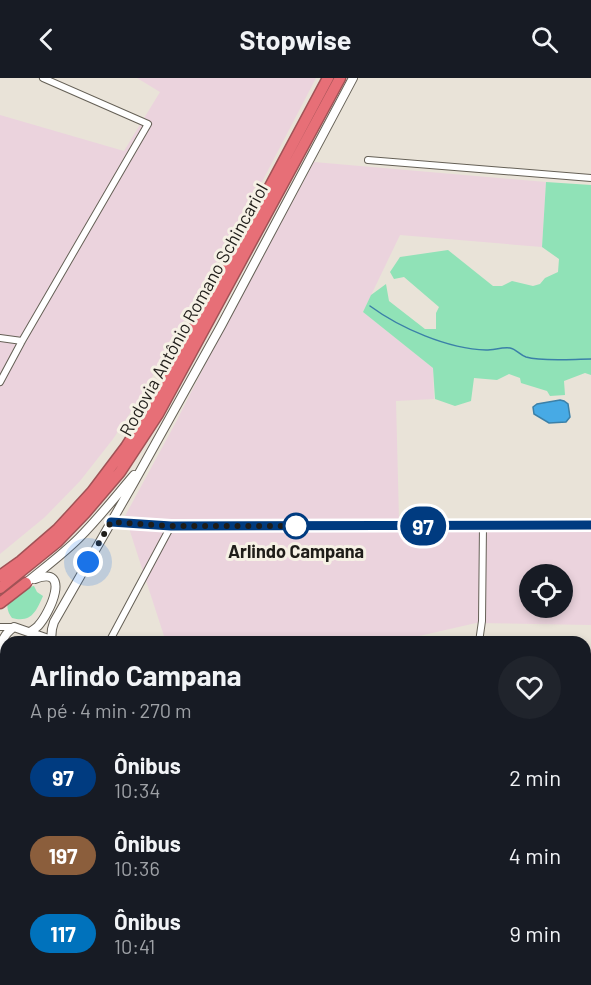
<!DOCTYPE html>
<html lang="pt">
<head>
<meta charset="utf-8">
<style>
	body { margin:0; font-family:Barlow,sans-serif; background:#20242c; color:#f1f3f6; height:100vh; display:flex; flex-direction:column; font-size:22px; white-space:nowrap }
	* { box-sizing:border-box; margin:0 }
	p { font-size:20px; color:#9ea1a6 }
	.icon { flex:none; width:33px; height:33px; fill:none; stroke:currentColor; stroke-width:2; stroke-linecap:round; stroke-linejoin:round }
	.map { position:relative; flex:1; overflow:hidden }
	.drawer { position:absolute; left:0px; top:558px; width:591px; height:350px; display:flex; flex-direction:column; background:#171b24; border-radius:18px 18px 0 0; box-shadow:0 3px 9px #0003 }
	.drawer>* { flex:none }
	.badge { padding:0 12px; border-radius:20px; font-size:21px; line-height:39px }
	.tools { position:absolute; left:519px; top:486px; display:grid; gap:12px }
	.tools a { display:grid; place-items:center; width:54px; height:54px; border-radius:50%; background:#171b24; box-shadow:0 3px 9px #0003; font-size:30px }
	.you { position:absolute; width:30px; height:30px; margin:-15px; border:4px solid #fff; border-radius:50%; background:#1a73e8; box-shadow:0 0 0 9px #1a73e833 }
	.map>.badge { position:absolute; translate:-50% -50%; box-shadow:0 0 0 3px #fff }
	.round { display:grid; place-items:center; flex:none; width:63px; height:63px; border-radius:32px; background:#20242c }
	.summary { display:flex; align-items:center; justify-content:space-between; height:102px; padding:0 30px }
	h1 { font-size:28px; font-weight:700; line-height:45px }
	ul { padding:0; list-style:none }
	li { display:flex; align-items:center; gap:18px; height:78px; padding:0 30px }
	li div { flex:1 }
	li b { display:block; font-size:22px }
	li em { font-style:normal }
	li .badge { min-width:66px; font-weight:700; text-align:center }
	header { display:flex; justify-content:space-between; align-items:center; height:78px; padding:0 30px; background:#171b24; font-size:27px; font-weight:700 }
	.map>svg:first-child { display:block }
</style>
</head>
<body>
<header><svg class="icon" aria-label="back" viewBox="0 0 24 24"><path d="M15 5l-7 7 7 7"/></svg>Stopwise<svg class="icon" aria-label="search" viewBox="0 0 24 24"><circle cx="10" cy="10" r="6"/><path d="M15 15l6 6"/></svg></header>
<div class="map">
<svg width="591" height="907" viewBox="0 0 591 907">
	<rect width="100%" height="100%" fill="#e9e3d8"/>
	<!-- industrial -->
	<path fill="#ebd3dd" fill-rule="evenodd" d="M137 0H316L264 100 142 317 113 361 80 403 45 439 0 476V37L124 73 160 14Z
		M314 84 546 104 542 169 400 157 363 234 433 290 434 321 396 323 399 441H591V547L476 545 393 564H166L125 438 176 344 212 273ZM530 496H562V530H530Z"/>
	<!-- green -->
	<path fill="#90e2b7" d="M546 104 591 107V297L585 295 564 303 565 317 550 318 547 313 521 305 520 300 509 296 497 302 474 300 471 323 455 328 435 321 433 290 363 234 371 217 386 206 389 223 425 251H436V235L439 229 404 199 394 201 390 194 400 179 448 172 493 208H502L512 203 533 208 540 206 545 200 558 194 559 181 542 169Z
		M34 508 37 514 43 518C36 534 31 545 12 540 9 536 6 530 8 525 11 520 28 509 34 508Z
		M345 902H387L399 907H342Z"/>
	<!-- water -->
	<path fill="#47aae5" stroke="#3b80a8" stroke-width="1.5" d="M560 322 564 323 568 326 570 339 566 344 549 345 534 336 533 329 537 326Z"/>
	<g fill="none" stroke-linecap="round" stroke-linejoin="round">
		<!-- stream -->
		<path stroke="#3b80a8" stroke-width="1.5" d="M370 228C400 250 448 271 486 272 494 272 502 269 510 270 516 271 520 277 526 279 543 284 573 281 591 281"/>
		<!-- street casing -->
		<g stroke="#656056" stroke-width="8">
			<path id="street" d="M368 82 591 100
				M0 260 22 263
				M0 304 22 263 148 46 43 0
				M111 444 171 448 591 447
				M0 549H13
				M109 564 171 448
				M479 564 482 543 483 447
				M585 680 591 679
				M0 706 6 709
				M585 740 591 743
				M0 770 6 758
				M585 802 591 804
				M0 834 6 837
				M585 866 591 869
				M140 902 151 907
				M281 902 292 907
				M402 902 413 907
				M513 902 529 907
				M1 907 6 897
				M129 907 132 902
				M224 907 227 902
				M456 907 459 902"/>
		</g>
		<!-- secondary casing -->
		<g stroke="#656056" stroke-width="10">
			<path id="secondary" d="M26 505C44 490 63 476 79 460 99 440 116 418 134 397
				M30 554C33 552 36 550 38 548 50 535 72 487 35 501
				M51 562 52 551 54 544 133 406 221 248 353 0
				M6 579 2 578C0 565 3 557 14 549L57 564
				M0 611 6 600
				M0 628 6 616
				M324 907 327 902
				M335 907 338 902"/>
		</g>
		<!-- highway casing -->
		<g stroke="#a15256" stroke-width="13">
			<path id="highway" d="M0 498 21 483 58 451 92 414 126 369 154 325 187 264 328 0
				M0 510 57 464 85 435 120 394 158 336 340 0
				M0 525 26 505"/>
		</g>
		<!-- street -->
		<use href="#street" stroke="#fff" stroke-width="6"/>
		<!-- secondary -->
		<use href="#secondary" stroke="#fff" stroke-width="8"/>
		<!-- highway -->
		<use href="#highway" stroke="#e76f77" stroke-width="10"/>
	</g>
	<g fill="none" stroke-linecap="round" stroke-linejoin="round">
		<!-- line casing -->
		<g stroke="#fff" stroke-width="14">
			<path id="line" d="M111 444 171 448 591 447"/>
		</g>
		<!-- line -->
		<use href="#line" stroke="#003b80" stroke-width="9"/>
		<!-- walk -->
		<path stroke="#1f1d19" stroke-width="6" stroke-dasharray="0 10.8" d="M88 484 111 444 171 448H306H296"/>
	</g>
	<!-- markers -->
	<circle fill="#fff" stroke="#003b80" stroke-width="3" cx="296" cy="448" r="12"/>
	<g text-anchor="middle" stroke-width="6" stroke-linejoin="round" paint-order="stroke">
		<!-- street labels -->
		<g font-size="18" fill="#1f1d19" stroke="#f6f1e5">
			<text transform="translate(194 232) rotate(-61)" y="6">Rodovia Antônio Romano Schincariol</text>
		</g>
		<!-- stop labels -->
		<g font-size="18" font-weight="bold" fill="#1f1d19" stroke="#f6f1e5">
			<text x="296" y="480">Arlindo Campana</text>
		</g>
	</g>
</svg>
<div class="tools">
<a><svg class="icon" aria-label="locate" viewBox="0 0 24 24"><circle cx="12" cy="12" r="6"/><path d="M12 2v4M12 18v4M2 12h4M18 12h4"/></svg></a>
</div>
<div class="you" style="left:88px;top:484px"></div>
<b class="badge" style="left:423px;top:448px;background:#003b80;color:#fff">97</b>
<section class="drawer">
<div class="summary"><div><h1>Arlindo Campana</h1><p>A pé · 4 min · 270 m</p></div><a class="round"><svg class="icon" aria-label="heart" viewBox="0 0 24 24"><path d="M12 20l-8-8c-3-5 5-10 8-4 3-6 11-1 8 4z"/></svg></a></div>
<ul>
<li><span class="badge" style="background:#003b80;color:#fff">97</span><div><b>Ônibus</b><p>10:34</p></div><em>2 min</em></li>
<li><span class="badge" style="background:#8b5e3c;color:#fff">197</span><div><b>Ônibus</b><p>10:36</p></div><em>4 min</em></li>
<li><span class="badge" style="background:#0072bc;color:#fff">117</span><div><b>Ônibus</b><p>10:41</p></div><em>9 min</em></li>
</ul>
</section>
</div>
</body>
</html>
